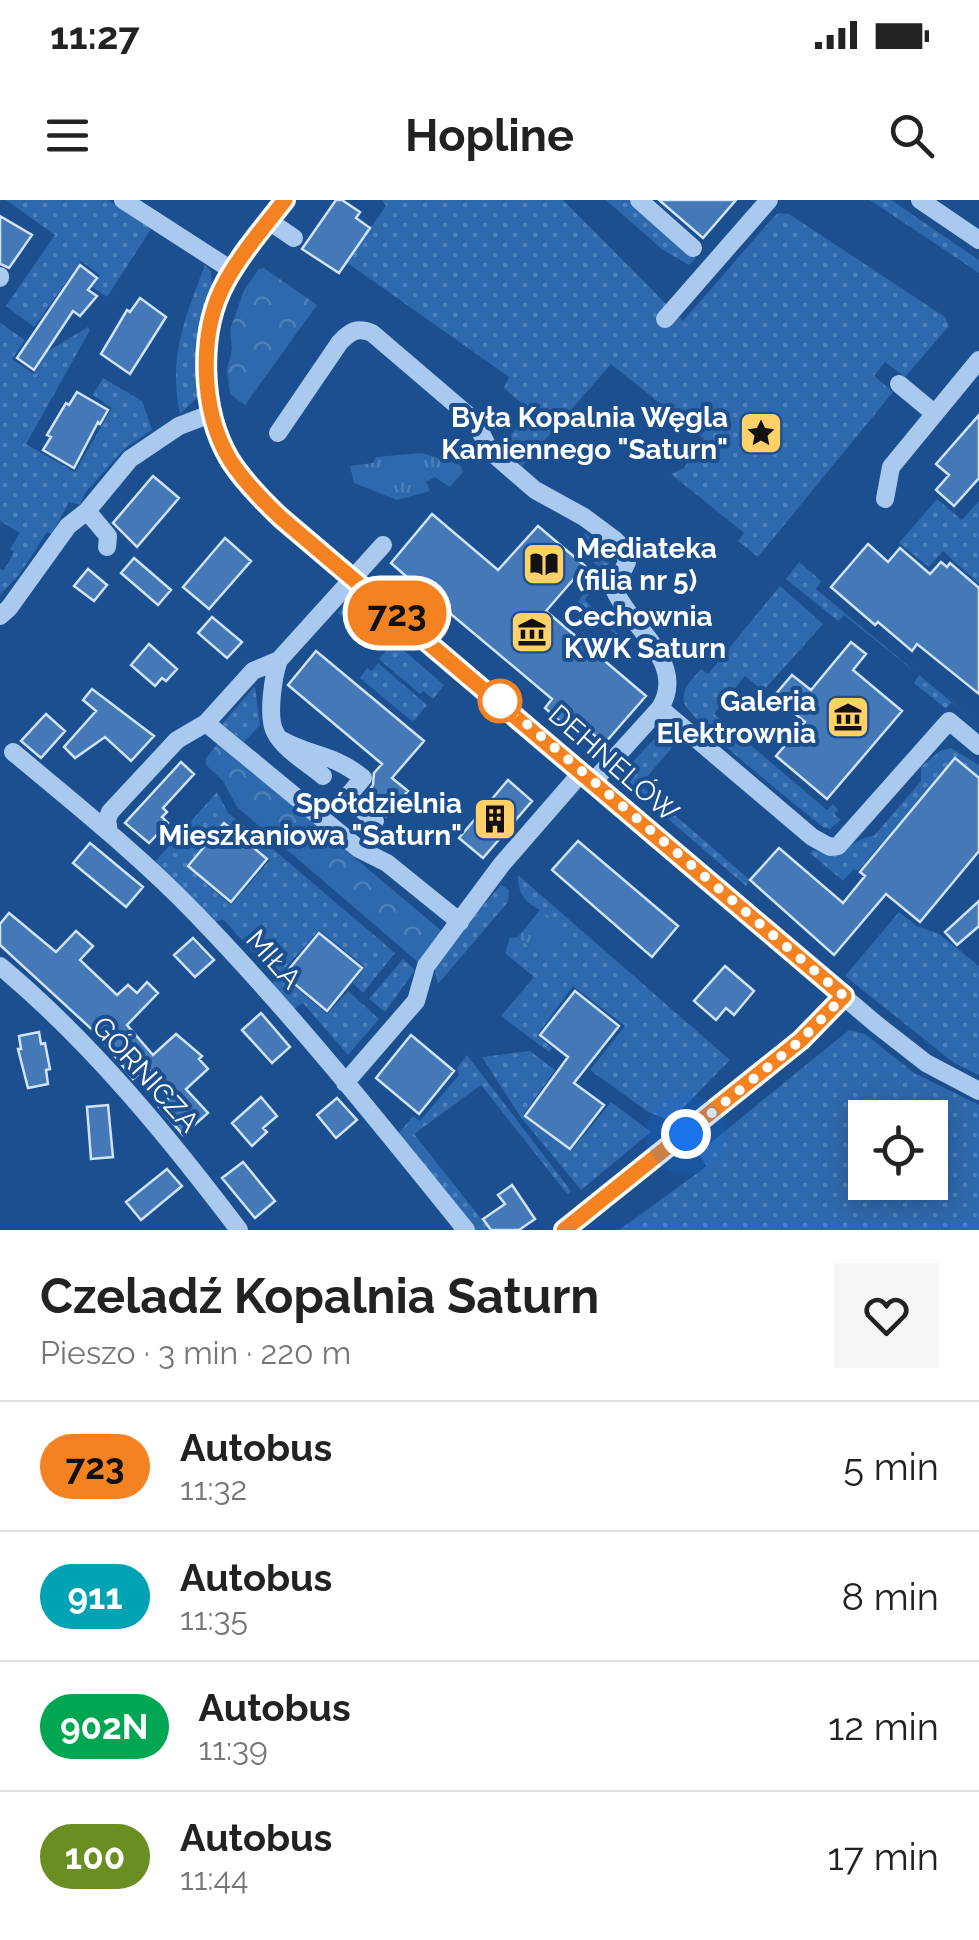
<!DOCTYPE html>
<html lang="pl">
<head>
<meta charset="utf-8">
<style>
	body { margin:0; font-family:Raleway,sans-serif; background:#f6f6f6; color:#222; height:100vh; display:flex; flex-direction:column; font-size:38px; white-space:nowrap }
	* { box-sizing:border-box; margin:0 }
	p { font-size:32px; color:#767676 }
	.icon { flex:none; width:55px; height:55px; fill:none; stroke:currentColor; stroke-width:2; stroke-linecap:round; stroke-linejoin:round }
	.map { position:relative; height:1030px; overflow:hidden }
	.details { display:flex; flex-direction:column; background:#fff; flex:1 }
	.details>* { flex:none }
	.badge { padding:0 20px; border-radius:32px; font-size:35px; line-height:65px }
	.fabs { position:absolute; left:848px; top:900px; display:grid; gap:20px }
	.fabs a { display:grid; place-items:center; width:100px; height:100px; border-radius:0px; background:#fff; box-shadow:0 5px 25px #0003; font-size:50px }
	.you { position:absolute; width:50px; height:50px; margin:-25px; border:8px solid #fff; border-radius:50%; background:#1a73e8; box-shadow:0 0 0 15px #1a73e833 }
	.map>.badge { position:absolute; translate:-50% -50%; box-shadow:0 0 0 5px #fff }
	.round { display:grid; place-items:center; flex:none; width:105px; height:105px; border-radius:0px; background:#f6f6f6 }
	.headline { display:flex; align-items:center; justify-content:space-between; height:170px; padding:0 40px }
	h1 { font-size:48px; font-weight:700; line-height:75px }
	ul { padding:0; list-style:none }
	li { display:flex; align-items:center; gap:30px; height:130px; padding:0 40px; border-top:2px solid #e0e0e0 }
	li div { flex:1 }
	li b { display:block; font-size:38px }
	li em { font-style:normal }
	li .badge { min-width:110px; font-weight:700; text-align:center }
	.status { display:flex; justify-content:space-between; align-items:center; height:70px; padding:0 50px; background:#fff; direction:ltr }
	.status svg { height:28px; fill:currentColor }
	header { display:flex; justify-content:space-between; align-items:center; height:130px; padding:0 40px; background:#fff; font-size:45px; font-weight:700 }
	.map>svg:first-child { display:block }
</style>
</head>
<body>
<div class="status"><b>11:27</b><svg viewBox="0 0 49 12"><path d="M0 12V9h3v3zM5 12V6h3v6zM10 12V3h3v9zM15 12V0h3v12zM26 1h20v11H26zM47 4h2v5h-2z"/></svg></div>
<header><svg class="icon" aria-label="menu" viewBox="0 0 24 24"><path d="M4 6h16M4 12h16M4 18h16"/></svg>Hopline<svg class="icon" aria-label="search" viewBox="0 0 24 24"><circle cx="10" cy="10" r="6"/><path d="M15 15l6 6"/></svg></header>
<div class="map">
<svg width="979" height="1030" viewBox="0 0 979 1030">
	<defs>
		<pattern id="grass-dots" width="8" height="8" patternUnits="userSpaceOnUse" patternTransform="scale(2.5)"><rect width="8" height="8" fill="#2e69ad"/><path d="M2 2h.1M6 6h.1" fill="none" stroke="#4d80b9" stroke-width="1.8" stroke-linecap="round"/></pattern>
		<pattern id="forest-crowns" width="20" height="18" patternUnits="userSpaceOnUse" patternTransform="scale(2.5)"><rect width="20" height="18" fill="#2e69ad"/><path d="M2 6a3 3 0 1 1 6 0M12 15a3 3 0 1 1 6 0" fill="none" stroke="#4d80b9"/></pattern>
		<pattern id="park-tufts" width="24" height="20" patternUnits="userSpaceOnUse" patternTransform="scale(2.5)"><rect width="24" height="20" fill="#2e69ad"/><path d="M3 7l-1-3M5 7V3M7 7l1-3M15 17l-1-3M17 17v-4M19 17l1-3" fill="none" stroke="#4d80b9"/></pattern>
	</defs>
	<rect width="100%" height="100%" fill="#1b4f8f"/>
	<!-- grass -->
	<path fill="url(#grass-dots)" fill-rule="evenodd" d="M6 0H108L151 29 107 97 92 87 100 75 81 61 34 127 6 106 55 35Z
		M382 0H563L683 121 770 21 778 13 789 14 945 117 949 126 905 177 885 162 874 176 893 192 758 357 738 341 744 333 671 274 684 268 704 239 611 164 522 266 500 248 531 211 504 188 509 177 346 62 386 6Z
		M606 0H629L696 58 689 65 663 50Z
		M870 0H891L979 60V73Z
		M205 65 211 71 212 84 198 139 197 198 180 214C168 158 185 117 205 65Z
		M0 123 25 140 12 159 34 174 48 151 88 127 90 130 26 244 75 272 112 208 93 195 103 178 142 201 152 230 125 248 85 293 80 305 69 302 52 334 47 332 19 375 0 395V369L4 370 14 352 10 349 20 333 0 321Z
		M937 299 962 320 979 301V384L943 351 929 367 899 343Z
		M585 333 612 358 585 400 624 440 576 405 600 368 574 346Z
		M799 362 821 381 816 389 979 525 952 502 946 509 914 483 919 475 844 415 838 421 786 379Z
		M780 386 823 424 763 491 745 476 714 514 827 610 833 604 838 610 834 614 841 620 830 629 823 627C801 609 688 520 684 502 681 488 693 479 701 469L708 474Z
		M347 402 444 485 433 499 423 491 420 494 379 459 387 450 369 435 375 427 356 411 347 420 338 413Z
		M378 463 427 505 413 522 360 478 367 468 372 471Z
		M255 486 260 525 244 542 222 524Z
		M658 535H667L676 543 640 585 750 680 746 686 624 581V571Z
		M951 548 979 565V576L955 557 858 671 854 669 843 681 810 653 813 650C846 661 849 638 874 636L921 581V567L940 551Z
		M217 592 228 613 247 628 241 634 224 621 186 666 231 705 270 660 248 640 254 633 395 753 363 793 353 783 365 767 319 730 280 774 327 814 348 791 379 819 348 855 303 803 292 810 273 786 274 775 224 720 214 721 153 664Z
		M518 675 730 860 681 910 666 919 648 912 590 870 625 826 573 786 537 835 552 848 549 852 501 816 534 777 505 753 510 738 518 737 542 757 540 710C525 703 517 692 518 675Z
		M501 685 509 690 508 702 438 784 433 763Z
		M899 712 917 726 939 734 979 766V875L954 863 845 776Z
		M403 759 415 770 385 812 369 799Z
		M849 830 865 834 914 873 979 905V1030H619L707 966 698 953ZM865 918H930V982H865Z
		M530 851 555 870 523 915 571 951 611 902 651 932 581 990 520 916 482 857Z
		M467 855 571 991 568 995 481 885 414 934 490 1030H474L398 934 413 916 420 921 459 875 457 868Z"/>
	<!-- forest -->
	<path fill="url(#forest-crowns)" d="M264 68 317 105 245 205 230 194 227 170 232 149 230 130 244 90 259 69Z
		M218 543 443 732 419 763 237 607 223 581 206 565V558Z"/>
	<!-- park -->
	<path fill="url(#park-tufts)" d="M422 253 460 265 463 272 450 287 435 277 426 282 430 291 397 300 354 283 350 266 373 263 376 257Z
		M540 710 565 729 542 757 518 737Z"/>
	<!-- building -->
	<path fill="#4478b7" stroke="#cfe3fa" stroke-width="2.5" d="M336 0H342L360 12 356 18 370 28 339 73 302 49Z
		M659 0H736L703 38Z
		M0 16 32 35 9 68 0 64Z
		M80 65 97 78 88 90 97 96 80 116 73 111 34 170 17 158Z
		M140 98 166 117 130 174 101 154 127 110 130 112Z
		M77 192 108 210 100 224 98 222 74 268 43 250 51 237 47 235 66 203 69 205Z
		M979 215V278L954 306 936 290 949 275 936 264Z
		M153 276 179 298 137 347 113 323Z
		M432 314 498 370 538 326 585 366 546 411 646 496 604 544 581 523 573 533 545 508 552 499 489 446 446 410 438 419 408 393 415 384 391 363Z
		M225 338 251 361 209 409 183 387Z
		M868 344 888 362 900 348 930 374 941 362 947 367 950 363 979 388V494L917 444 912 451 878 422 875 425 831 387Z
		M134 358 171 390 158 405 121 373Z
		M88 369 107 385 94 401 74 386Z
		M212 417 242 442 227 458 198 433Z
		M851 442 866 454 853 470 902 511 827 599 776 556 805 522 774 496 792 475 811 490Z
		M149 444 177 469 166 481 162 478 155 486 131 465Z
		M316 451 424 541 392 578 408 591 386 616 365 596 373 585 374 573 382 564 288 485Z
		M92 489 154 536 131 561 105 537 75 558 64 547 96 511 83 500Z
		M46 514 65 531 41 558 21 541Z
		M955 558 979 578V651L920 722 886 694 834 755 750 680 779 648 843 703 865 676 860 672Z
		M181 562 194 574 163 608 167 612 162 617 168 623 149 643 125 623Z
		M508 580 532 601 483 658 459 638Z
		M224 623 267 659 231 702 188 666Z
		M578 641 678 726 652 757 552 670Z
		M90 643 143 687 126 707 73 663Z
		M979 701V726L957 745 945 732Z
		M9 713 56 752 76 731 93 746 80 760 117 795 128 785 137 793 147 782 158 793 127 825 153 855 176 834 202 856 199 859 208 869 186 889 208 913 183 935 159 907 170 897 147 867 133 879 98 835 0 745V724Z
		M319 733 362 768 327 811 284 775Z
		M193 738 214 760 195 777 174 755Z
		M725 766 754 791 734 815 726 808 716 820 694 801Z
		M575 791 619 826 574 883 604 905 570 949 525 916 568 857 540 835Z
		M261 813 290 847 272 863 242 830Z
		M39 832 41 844 45 843 50 869 46 870 48 884 28 888 18 849H21L19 836Z
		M411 835 454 871 419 914 376 878Z
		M261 897 277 916 263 928 267 932 252 946 232 923Z
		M337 898 357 920 336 938 317 915Z
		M108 905 113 957 91 959 87 907Z
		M243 962 275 1001 255 1018 222 978Z
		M167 969 182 986 141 1020 126 1002Z
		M512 985 535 1019 519 1030H491L483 1019 505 1004 498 995Z"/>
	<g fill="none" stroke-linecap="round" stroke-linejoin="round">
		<!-- minor -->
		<path stroke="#a9c9ee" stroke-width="18" d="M123 0 233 71
			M285 0C264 27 242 51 226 81 198 132 200 210 230 260 243 282 262 300 281 317L876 824 926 863 979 891
			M639 0 693 48
			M920 0 979 40
			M269 21 294 38
			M0 76V78
			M665 119 769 0
			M899 184 934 213
			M278 233 340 142C351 131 357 127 372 133L475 221 490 251 535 290 584 317 615 340 623 348 627 362 614 389C630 427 688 463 660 508
			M885 299 891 267 979 160
			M87 311 108 336 107 347
			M0 416 9 408 68 326 87 311 130 259 179 226 213 213
			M279 460C273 476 267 517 275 532 283 549 309 564 323 576
			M206 523 359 649 387 663 460 722
			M280 539C311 557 333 553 363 578L347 597 375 621
			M13 552C75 604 138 654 195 713 291 812 379 922 466 1030
			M593 582 660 508 812 637 830 647 838 646 949 521 979 546
			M109 632 107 620 110 612 177 540 206 523 253 471 279 460 383 345
			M0 766C91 842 168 936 239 1030
			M345 883 416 801 426 766 502 664 582 572
			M564 1030 801 840 844 797"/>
	</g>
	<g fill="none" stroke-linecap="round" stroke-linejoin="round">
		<!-- line casing -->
		<g stroke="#fff" stroke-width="22">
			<path id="line" d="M285 0C264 27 243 51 226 81 198 131 200 210 230 260 244 282 262 300 281 318L844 796 801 840 564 1030"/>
		</g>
		<!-- line -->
		<use href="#line" stroke="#f58220" stroke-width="15"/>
		<!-- walk -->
		<path stroke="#fff" stroke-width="10" stroke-dasharray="0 18" d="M500 501 844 796 801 840 686 934"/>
	</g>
	<!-- icons -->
	<defs>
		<g id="sight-square" transform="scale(2.25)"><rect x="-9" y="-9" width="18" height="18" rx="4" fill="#ffd166" stroke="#1b4f8f"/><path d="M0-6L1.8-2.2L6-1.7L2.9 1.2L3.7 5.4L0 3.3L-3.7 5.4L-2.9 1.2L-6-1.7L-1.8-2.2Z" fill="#111"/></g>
		<g id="library-square" transform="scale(2.25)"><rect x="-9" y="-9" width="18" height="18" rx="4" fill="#ffd166" stroke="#1b4f8f"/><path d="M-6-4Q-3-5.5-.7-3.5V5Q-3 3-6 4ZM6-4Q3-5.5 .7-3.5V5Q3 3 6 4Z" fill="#111"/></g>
		<g id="museum-square" transform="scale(2.25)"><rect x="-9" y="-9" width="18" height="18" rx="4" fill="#ffd166" stroke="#1b4f8f"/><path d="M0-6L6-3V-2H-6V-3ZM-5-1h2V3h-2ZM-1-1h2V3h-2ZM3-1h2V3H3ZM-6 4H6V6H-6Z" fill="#111"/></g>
		<g id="building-square" transform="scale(2.25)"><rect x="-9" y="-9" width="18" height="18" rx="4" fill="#ffd166" stroke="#1b4f8f"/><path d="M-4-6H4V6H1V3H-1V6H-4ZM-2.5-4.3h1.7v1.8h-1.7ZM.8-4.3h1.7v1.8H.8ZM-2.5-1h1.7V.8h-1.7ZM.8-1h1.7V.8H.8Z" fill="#111"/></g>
	</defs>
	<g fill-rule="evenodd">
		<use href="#sight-square" x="761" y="233"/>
		<use href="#library-square" x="544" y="364"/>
		<use href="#museum-square" x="532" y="432"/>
		<use href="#museum-square" x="848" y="517"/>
		<use href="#building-square" x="495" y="619"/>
	</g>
	<!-- markers -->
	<circle fill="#fff" stroke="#f58220" stroke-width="5" cx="500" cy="501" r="20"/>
	<g text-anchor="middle" stroke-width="8" stroke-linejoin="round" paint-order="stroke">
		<!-- poi labels -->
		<g font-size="28" font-weight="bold" fill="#fff" stroke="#1b4f8f" text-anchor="end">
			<text x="728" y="227">Była Kopalnia Węgla<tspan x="728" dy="32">Kamiennego "Saturn"</tspan></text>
			<text x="576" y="358" text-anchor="start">Mediateka<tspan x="576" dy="32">(filia nr 5)</tspan></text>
			<text x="564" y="426" text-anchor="start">Cechownia<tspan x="564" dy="32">KWK Saturn</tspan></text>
			<text x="816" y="511">Galeria<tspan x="816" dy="32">Elektrownia</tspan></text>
			<text x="462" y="613">Spółdzielnia<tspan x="462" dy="32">Mieszkaniowa "Saturn"</tspan></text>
		</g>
		<!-- street labels -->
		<g font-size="28" fill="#fff" stroke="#1b4f8f">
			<text transform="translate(614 563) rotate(41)" y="10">DEHNELÓW</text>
			<text transform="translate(274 759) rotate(49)" y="10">MIŁA</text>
			<text transform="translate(146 874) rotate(48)" y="10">GÓRNICZA</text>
		</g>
	</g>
</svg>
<div class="fabs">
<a><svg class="icon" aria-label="locate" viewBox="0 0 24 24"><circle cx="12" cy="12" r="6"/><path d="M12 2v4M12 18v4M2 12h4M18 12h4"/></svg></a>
</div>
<div class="you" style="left:686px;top:934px"></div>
<b class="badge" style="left:397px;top:413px;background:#f58220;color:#111">723</b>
</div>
<section class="details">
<div class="headline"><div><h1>Czeladź Kopalnia Saturn</h1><p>Pieszo · 3 min · 220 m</p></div><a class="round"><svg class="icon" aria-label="heart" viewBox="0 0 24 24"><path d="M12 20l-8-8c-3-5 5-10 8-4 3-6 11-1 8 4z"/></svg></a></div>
<ul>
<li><span class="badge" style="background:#f58220;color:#111">723</span><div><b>Autobus</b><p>11:32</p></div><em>5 min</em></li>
<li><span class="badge" style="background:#00a3b4;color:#fff">911</span><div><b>Autobus</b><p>11:35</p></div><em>8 min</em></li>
<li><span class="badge" style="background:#00a651;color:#fff">902N</span><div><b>Autobus</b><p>11:39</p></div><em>12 min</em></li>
<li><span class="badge" style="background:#6b8e23;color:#fff">100</span><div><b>Autobus</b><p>11:44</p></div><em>17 min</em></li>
</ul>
</section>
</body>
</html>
